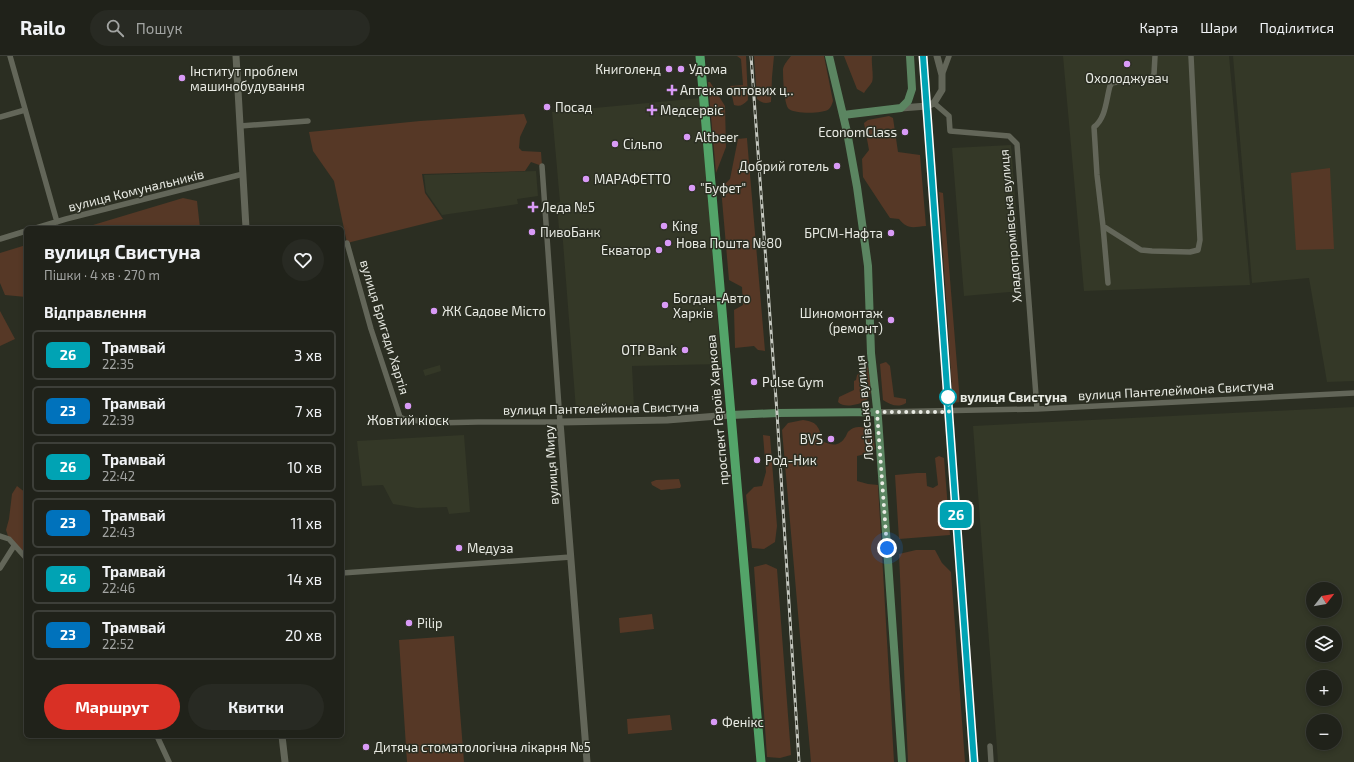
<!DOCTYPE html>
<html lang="uk">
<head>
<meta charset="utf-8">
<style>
	body { margin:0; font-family:"Exo 2",sans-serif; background:#282a23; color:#f1f3f6; height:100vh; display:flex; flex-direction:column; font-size:15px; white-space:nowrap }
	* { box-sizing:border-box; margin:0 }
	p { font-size:13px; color:#a2a4a2 }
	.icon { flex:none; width:22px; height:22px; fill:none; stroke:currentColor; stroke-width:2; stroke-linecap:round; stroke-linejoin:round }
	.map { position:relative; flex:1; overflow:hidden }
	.panel { position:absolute; left:24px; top:170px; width:320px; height:512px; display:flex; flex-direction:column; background:#20221a; border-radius:6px; box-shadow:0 2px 6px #0003,0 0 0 1px #3d3f39 }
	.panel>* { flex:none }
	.badge { padding:0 8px; border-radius:6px; font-size:14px; line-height:26px }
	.needle { width:26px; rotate:59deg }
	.tools { position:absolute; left:1306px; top:526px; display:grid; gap:8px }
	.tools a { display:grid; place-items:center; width:36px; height:36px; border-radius:50%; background:#20221a; box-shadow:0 2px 6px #0003,0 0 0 1px #3d3f39; font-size:20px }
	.you { position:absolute; width:20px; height:20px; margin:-10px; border:3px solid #fff; border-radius:50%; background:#1a73e8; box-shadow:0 0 0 6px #1a73e833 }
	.map>.badge { position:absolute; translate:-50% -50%; box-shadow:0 0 0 2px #fff }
	h2 { padding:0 20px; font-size:15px; line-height:36px }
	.round { display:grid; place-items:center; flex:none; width:42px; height:42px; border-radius:21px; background:#282a23 }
	.headline { display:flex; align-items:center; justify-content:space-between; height:68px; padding:0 20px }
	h1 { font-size:19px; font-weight:700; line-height:30px }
	.action { display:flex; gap:8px; margin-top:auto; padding:8px 20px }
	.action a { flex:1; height:46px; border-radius:24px; background:#d93025; color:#fff; font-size:16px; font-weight:700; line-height:46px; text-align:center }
	.action a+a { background:#282a23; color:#f1f3f6 }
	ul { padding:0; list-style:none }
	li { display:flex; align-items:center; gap:12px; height:50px; margin:0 8px 6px; padding:0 12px; border:2px solid #3d3f39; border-radius:6px }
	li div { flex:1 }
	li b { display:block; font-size:15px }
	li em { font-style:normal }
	li .badge { min-width:44px; font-weight:700; text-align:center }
	header { display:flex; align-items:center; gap:24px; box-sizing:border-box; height:56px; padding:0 20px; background:#20221a; border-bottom:1px solid #3d3f39 }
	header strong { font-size:19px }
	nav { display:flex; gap:22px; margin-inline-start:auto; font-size:14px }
	.search { width:280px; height:36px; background:#282a23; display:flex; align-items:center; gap:10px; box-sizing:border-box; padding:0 14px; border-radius:22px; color:#a2a4a2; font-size:15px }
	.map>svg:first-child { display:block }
</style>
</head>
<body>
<header>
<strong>Railo</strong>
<div class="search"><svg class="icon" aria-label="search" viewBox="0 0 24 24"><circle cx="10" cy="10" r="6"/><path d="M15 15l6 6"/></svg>Пошук</div>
<nav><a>Карта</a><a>Шари</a><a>Поділитися</a></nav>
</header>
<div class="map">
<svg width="1354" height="706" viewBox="0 0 1354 706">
	<rect width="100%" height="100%" fill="#2b2e22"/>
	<!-- built -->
	<path fill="#343827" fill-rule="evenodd" d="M1063 0H1229L1250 229 1084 235Z
		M1233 0H1354V325L1327 326 1309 222 1252 227Z
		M701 42 721 308 632 310 634 352 576 354 562 173H559L557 147 560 146 552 56Z
		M1011 89 1022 235 964 240 952 92Z
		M536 115 538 140 517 143 518 148 442 159 426 136 424 119Z
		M440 309 441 315 425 320 423 314Z
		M1354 351V706H998L973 370ZM1313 533H1335V555H1313ZM1313 577H1335V599H1313ZM1313 621H1335V643H1313ZM1313 665H1335V687H1313Z
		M464 379 470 456 449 458 447 451 417 452 393 448 383 429 362 430 357 385Z"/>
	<!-- green -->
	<path fill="#563826" d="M737 0H746L748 44C743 49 740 51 734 49L730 30 743 29 741 3Z
		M754 0H774L772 21 771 46C765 48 762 47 757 43Z
		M791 0H824L833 45C832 48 831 51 829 53 823 58 795 58 789 53 784 49 783 21 783 13 784 8 788 4 791 0Z
		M844 0H872C871 7 874 21 872 26 870 30 866 33 864 37L857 33Z
		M708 26H710L725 50 726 91 716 117Z
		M524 58 527 66 520 81 519 92 522 95 541 96 542 110 531 106 525 115 422 118 425 137 443 163 347 187 334 125 313 95 309 76 420 65Z
		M889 60 893 62 898 96 920 99 926 170C913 171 908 174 899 163L890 162 882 150 863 121 862 103 869 94 864 67 868 64Z
		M747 82V83L765 295 758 294 754 290 735 292 734 254 743 249 742 231 729 224 721 132 730 123 738 83Z
		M1330 112 1334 193 1296 194 1291 117Z
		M939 136 943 137 960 346 953 347Z
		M183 142 197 145 200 172H83Z
		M26 189V241L5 239 0 227V197Z
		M0 255 15 283 0 290Z
		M886 306 890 310 894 341 906 343V347C898 352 891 349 883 344L880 308Z
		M868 311C870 330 878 345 853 349 848 350 842 350 838 346L839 341 854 334V325L856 324 857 319Z
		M803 364C820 366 818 373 824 386 833 390 840 390 846 380 846 380 848 375 849 375 855 368 867 371 873 376L875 393 870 397 857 400V425L868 428 878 429 894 706H811L782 374 788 367Z
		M763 379 770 380 777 470 775 486 764 493 752 492 746 439 754 431 762 430 766 416Z
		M939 400 944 402 950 479 899 483 895 419 917 417H926L927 430 933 432 938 429 935 402Z
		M679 423 681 430 680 432 661 434 652 429 651 426 656 424Z
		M17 430 26 437V502L9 483 6 474 9 463 12 438Z
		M916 494H935L942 507 951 516 965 706H908L899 498Z
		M766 508 777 513 791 699 780 702 767 701 754 511Z
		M652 558 654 573 620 577 619 562Z
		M454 580 464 706H407L399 584Z
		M670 659 672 674 628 678 627 663Z"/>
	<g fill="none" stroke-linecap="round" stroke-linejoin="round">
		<!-- minor -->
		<path stroke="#636659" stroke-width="5.5" d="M10 0 57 166
			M1155 0 1154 18 1151 23 1122 25 1112 27 1110 30C1106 44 1106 62 1094 71L1097 119 1103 170 1141 194 1152 195 1190 196 1198 194 1200 184 1191 0
			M942 19 949 0
			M934 47 949 60 950 75 1009 80 1017 88 1037 353
			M0 61 25 54
			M240 70 308 65
			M1103 170 1108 227
			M36 172 66 163 243 118
			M0 183 26 175
			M347 187 371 273 400 361 404 363 434 367 478 366H560L542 110
			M877 356 1037 353 1354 337
			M0 480 9 483 26 502
			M0 512 14 490
			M342 517 571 501
			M157 680 169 706
			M990 690 991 706"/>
		<!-- tertiary -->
		<path stroke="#636659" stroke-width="7" d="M236 0 246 172
			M901 52 927 50 934 47 942 34V19L937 0
			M282 680 285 706
			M587 706 560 366 667 364 731 359"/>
		<!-- secondary -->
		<path stroke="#5b8561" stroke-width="8" d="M829 0 847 76 857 131 868 210 871 297 878 362 902 706
			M843 59 901 52 908 45 912 33 910 0
			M731 359 777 357 877 356"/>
		<!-- primary -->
		<path stroke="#53a469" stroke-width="9" d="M700 0 761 706"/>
		<!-- tram -->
		<path stroke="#c5c8c0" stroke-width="1" d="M923 0 955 436"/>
		<!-- rail casing -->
		<g stroke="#c5c8c0" stroke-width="3">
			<path id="rail" d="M751 0 777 357 799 706"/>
		</g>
		<!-- rail -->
		<use href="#rail" stroke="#2b2e22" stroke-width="1.5" stroke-dasharray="4.5" stroke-linecap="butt"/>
	</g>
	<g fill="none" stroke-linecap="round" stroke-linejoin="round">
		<!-- line casing -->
		<g stroke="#fff" stroke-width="9">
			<path id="line" d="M923 0 974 706"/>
		</g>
		<!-- line -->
		<use href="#line" stroke="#00a3b4" stroke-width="6"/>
		<!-- walk -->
		<path stroke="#e9ebe4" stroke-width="4" stroke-dasharray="0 7.2" d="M887 492 877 356H949L948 341"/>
	</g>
	<!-- markers -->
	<g fill="#d99af7" stroke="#2b2e22" stroke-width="1.5">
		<circle cx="1127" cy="8" r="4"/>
		<circle cx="669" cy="13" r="4"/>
		<circle cx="681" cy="13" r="4"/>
		<circle cx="182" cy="22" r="4"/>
		<path d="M670 28h4v4h4v4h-4v4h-4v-4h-4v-4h4z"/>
		<circle cx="547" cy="51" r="4"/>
		<path d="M650 48h4v4h4v4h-4v4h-4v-4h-4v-4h4z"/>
		<circle cx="905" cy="76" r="4"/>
		<circle cx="687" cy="81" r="4"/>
		<circle cx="615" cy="88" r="4"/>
		<circle cx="837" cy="110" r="4"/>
		<circle cx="586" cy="123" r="4"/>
		<circle cx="692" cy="132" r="4"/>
		<path d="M531 145h4v4h4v4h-4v4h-4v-4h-4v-4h4z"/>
		<circle cx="664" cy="170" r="4"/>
		<circle cx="532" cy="176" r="4"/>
		<circle cx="891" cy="177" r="4"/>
		<circle cx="668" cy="187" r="4"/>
		<circle cx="659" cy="194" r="4"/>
		<circle cx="665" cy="249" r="4"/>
		<circle cx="434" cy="255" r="4"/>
		<circle cx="891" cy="264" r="4"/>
		<circle cx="685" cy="294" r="4"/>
		<circle cx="754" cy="326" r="4"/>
		<circle cx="408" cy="350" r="4"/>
		<circle cx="831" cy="383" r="4"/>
		<circle cx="757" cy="404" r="4"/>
		<circle cx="459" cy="492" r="4"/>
		<circle cx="409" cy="567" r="4"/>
		<circle cx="714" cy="666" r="4"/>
		<circle cx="366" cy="691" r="4"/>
	</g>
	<circle fill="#fff" stroke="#00a3b4" stroke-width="2" cx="948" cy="341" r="8"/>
	<g text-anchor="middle" stroke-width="3" stroke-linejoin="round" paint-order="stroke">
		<!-- poi labels -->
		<g font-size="13" fill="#e9ebe4" stroke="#2b2e22" text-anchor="start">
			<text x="661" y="18" text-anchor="end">Книголенд</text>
			<text x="689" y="18">Удома</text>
			<text x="190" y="20">Інститут проблем<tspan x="190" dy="15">машинобудування</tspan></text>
			<text x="1127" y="27" text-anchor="middle">Охолоджувач</text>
			<text x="680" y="39">Аптека оптових ц‥</text>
			<text x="555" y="56">Посад</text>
			<text x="660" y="59">Медсервіс</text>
			<text x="897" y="81" text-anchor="end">EconomClass</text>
			<text x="695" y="86">Altbeer</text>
			<text x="623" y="93">Сільпо</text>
			<text x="829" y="115" text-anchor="end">Добрий готель</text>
			<text x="594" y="128">МАРАФЕТТО</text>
			<text x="700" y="137">"Буфет"</text>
			<text x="541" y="156">Леда №5</text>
			<text x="672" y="175">King</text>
			<text x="540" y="181">ПивоБанк</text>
			<text x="883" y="182" text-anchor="end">БРСМ-Нафта</text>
			<text x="676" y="192">Нова Пошта №80</text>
			<text x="651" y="199" text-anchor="end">Екватор</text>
			<text x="673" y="247">Богдан-Авто<tspan x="673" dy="15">Харків</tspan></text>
			<text x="442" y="260">ЖК Садове Місто</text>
			<text x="883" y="262" text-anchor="end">Шиномонтаж<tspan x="883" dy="15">(ремонт)</tspan></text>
			<text x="677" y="299" text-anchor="end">OTP Bank</text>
			<text x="762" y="331">Pulse Gym</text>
			<text x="408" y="369" text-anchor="middle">Жовтий кіоск</text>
			<text x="823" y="388" text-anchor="end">BVS</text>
			<text x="765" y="409">Род-Ник</text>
			<text x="467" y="497">Медуза</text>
			<text x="417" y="572">Pilip</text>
			<text x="722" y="671">Фенікс</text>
			<text x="374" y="696">Дитяча стоматологiчна лiкарня №5</text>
		</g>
		<!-- street labels -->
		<g font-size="13" fill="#e9ebe4" stroke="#2b2e22">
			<text transform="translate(136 134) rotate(-14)" y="5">вулиця Комунальників</text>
			<text transform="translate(1010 170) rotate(-95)" y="5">Хладопромівська вулиця</text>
			<text transform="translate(385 271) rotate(73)" y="5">вулиця Бригади Хартія</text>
			<text transform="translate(1176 334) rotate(-3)" y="5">вулиця Пантелеймона Свистуна</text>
			<text transform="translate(601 352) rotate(-1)" y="5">вулиця Пантелеймона Свистуна</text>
			<text transform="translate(864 352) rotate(-95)" y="5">Лосівська вулиця</text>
			<text transform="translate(717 354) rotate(-95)" y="5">проспект Героїв Харкова</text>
			<text transform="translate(551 409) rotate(-94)" y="5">вулиця Миру</text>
		</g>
		<!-- stop labels -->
		<g font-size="13" font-weight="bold" fill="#e9ebe4" stroke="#2b2e22" text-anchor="start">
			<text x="960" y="346">вулиця Свистуна</text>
		</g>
	</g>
</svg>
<div class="tools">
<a><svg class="needle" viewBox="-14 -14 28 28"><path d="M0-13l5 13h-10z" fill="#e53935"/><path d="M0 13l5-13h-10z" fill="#a2a4a2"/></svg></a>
<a><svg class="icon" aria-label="layers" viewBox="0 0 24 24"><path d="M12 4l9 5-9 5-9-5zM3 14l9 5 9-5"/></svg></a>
<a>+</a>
<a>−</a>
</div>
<div class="you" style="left:887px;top:492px"></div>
<b class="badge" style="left:956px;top:459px;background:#00a3b4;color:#fff">26</b>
<section class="panel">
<div class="headline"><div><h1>вулиця Свистуна</h1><p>Пішки · 4 хв · 270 m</p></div><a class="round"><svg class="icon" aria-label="heart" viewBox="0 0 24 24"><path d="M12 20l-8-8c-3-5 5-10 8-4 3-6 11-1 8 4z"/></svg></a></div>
<h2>Відправлення</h2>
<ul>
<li><span class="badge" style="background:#00a3b4;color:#fff">26</span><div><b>Трамвай</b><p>22:35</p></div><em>3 хв</em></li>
<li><span class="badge" style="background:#0072bc;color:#fff">23</span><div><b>Трамвай</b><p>22:39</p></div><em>7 хв</em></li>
<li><span class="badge" style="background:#00a3b4;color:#fff">26</span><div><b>Трамвай</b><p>22:42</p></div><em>10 хв</em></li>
<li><span class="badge" style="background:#0072bc;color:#fff">23</span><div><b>Трамвай</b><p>22:43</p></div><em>11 хв</em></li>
<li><span class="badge" style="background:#00a3b4;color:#fff">26</span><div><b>Трамвай</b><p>22:46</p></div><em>14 хв</em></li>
<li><span class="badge" style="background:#0072bc;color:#fff">23</span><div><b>Трамвай</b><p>22:52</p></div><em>20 хв</em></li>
</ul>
<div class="action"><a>Маршрут</a><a>Квитки</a></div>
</section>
</div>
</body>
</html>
